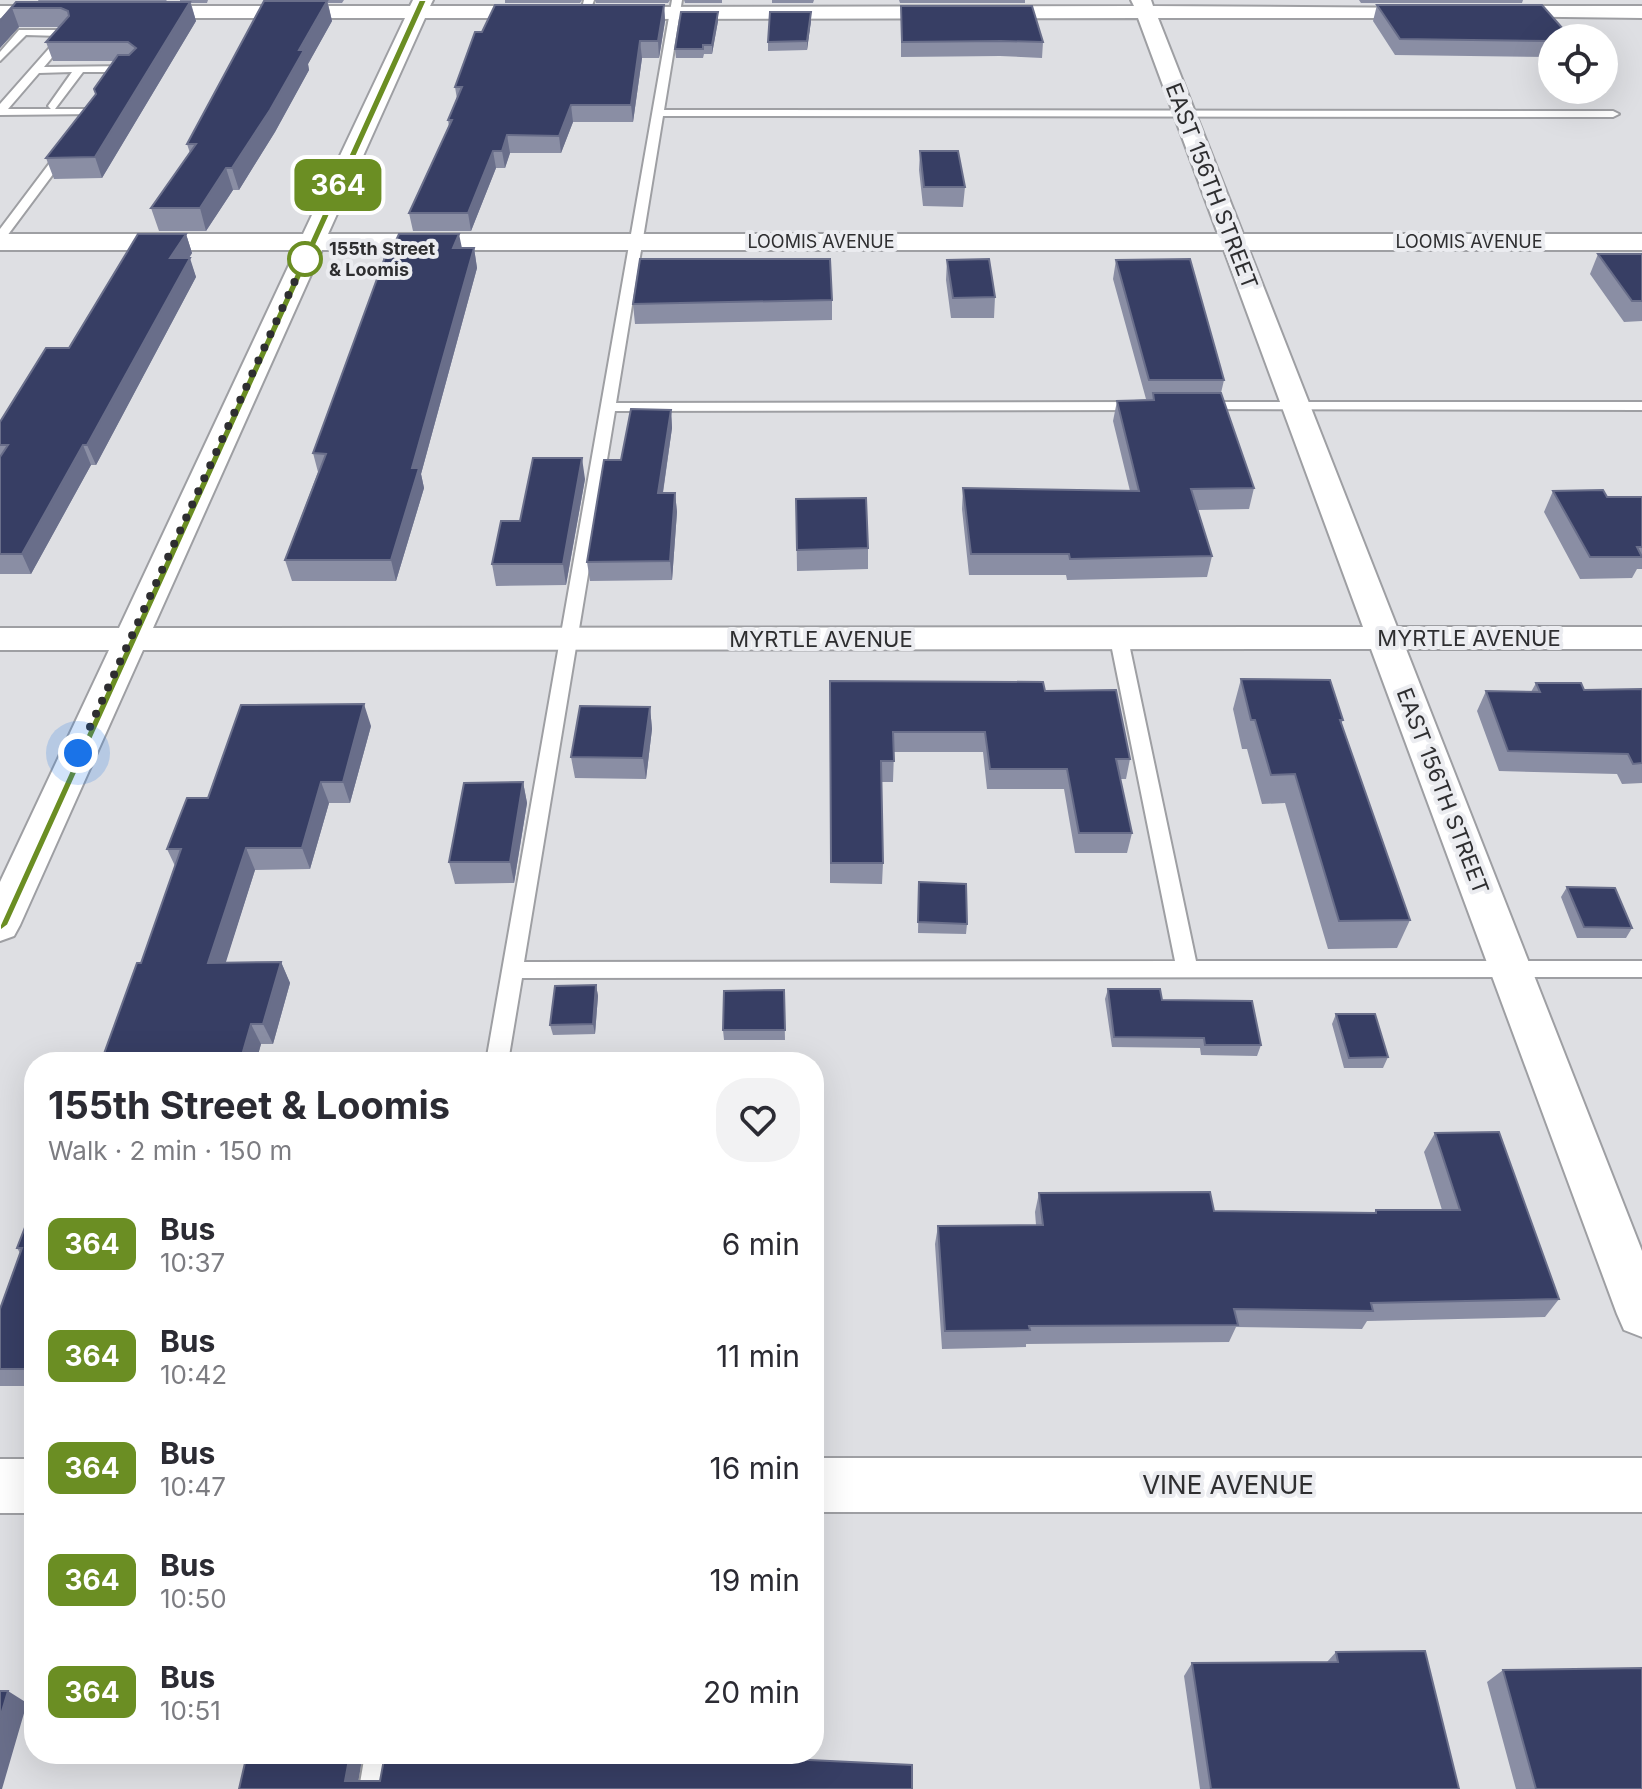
<!DOCTYPE html>
<html lang="en">
<head>
<meta charset="utf-8">
<style>
	body { margin:0; font-family:Inter,sans-serif; background:#f2f2f3; color:#2b2b33; height:100vh; display:flex; flex-direction:column; font-size:30px; white-space:nowrap }
	* { box-sizing:border-box; margin:0 }
	p { font-size:26px; color:#7c7c81 }
	.icon { flex:none; width:44px; height:44px; fill:none; stroke:currentColor; stroke-width:2; stroke-linecap:round; stroke-linejoin:round }
	.map { position:relative; flex:1; overflow:hidden }
	.sheet { position:absolute; left:24px; top:1052px; width:800px; height:712px; display:flex; flex-direction:column; background:#fff; border-radius:32px; box-shadow:0 8px 32px #0002 }
	.sheet>* { flex:none }
	.badge { padding:0 16px; border-radius:12px; font-size:28px; line-height:52px }
	.controls { position:absolute; left:1538px; top:24px; display:grid; gap:16px }
	.controls a { display:grid; place-items:center; width:80px; height:80px; border-radius:50%; background:#fff; box-shadow:0 8px 32px #0002; font-size:40px }
	.you { position:absolute; width:40px; height:40px; margin:-20px; border:6px solid #fff; border-radius:50%; background:#1a73e8; box-shadow:0 0 0 12px #1a73e833 }
	.map>.badge { position:absolute; translate:-50% -50%; box-shadow:0 0 0 4px #fff }
	.round { display:grid; place-items:center; flex:none; width:84px; height:84px; border-radius:32px; background:#f2f2f3 }
	.overview { display:flex; align-items:center; justify-content:space-between; height:136px; padding:0 24px }
	h1 { font-size:38px; font-weight:700; line-height:60px }
	ul { padding:0; list-style:none }
	li { display:flex; align-items:center; gap:24px; height:112px; padding:0 24px }
	li div { flex:1 }
	li b { display:block; font-size:30px }
	li em { font-style:normal }
	li .badge { min-width:88px; font-weight:700; text-align:center }
	.map>svg:first-child { display:block }
</style>
</head>
<body>
<div class="map">
<svg width="1642" height="1789" viewBox="0 0 1642 1789">
	<rect width="100%" height="100%" fill="#dedfe3"/>
	<g fill="none" stroke-linecap="round" stroke-linejoin="round">
		<!-- service casing -->
		<g stroke="#9e9fa3" stroke-width="4">
			<path id="service" d="M584 0H594L589 14 581 12Z
				M672 0H682L664 110 1613 111 1619 114 1613 117 663 116 616 403 1143 402 1150 406 1143 410 615 411 524 962 1175 961 1110 639 1119 634 1128 639 1196 961H1642V977L522 978 508 1062H486Z
				M19 30H68L73 33 44 67 134 66 139 69 134 72H83L55 109H94L98 110V114L0 115V104L60 36 26 35 0 61V52ZM72 72 48 106 51 109H8L39 73Z
				M61 148 71 150 4 240 0 241V229Z
				M1199 402H1642V410L1194 409V403Z
				M365 1754H395L389 1789H359Z"/>
		</g>
		<!-- minor casing -->
		<g stroke="#9e9fa3" stroke-width="4">
			<path id="minor" d="M413 0H433L430 6H546L556 12 546 18H425L328 234H1218L1138 18 610 19 600 13 610 7 1134 6 1131 0H1151L1153 6 1437 8 1440 12 1437 16 1430 18H1158L1243 234H1642V250H1249L1397 627H1642V649H1406L1642 1251V1337L1624 1330 1617 1314 1371 649 143 650 20 925 14 936 0 941V882L109 650H0V628H119L296 250H0V234H303L405 18H138L128 12 138 6H410ZM322 250H1224L1363 627 153 628Z
				M0 6H62L72 12 62 18H0Z
				M1494 6H1642V18L1487 16 1484 12 1487 8Z
				M814 1458H1642V1512H814Z
				M0 1459H34V1513H0Z"/>
		</g>
		<!-- service -->
		<use href="#service" fill="#fff" fill-rule="evenodd"/>
		<!-- minor -->
		<use href="#minor" fill="#fff" fill-rule="evenodd"/>
	</g>
	<!-- wall -->
	<path fill="#8a8ea4" d="M38 0H167L165 2H180V0H208L207 3H191L196 21 102 178 54 179 46 158 96 94 114 61H53L46 42 59 27H19L0 48V19L16 2H39Z
		M278 0H344L342 3H328L332 21 308 64 309 70 275 132 239 190H233L206 231H159L151 208 190 153 187 144Z
		M505 0H582L580 3H505Z
		M595 0H670L668 3H596Z
		M684 0H722V3H685Z
		M772 0H814L813 3H772Z
		M899 0H1025V3H900Z
		M1359 0H1523L1522 3H1361Z
		M664 5 665 21 659 58H642L633 122H573L561 153H510L505 168H496L471 231H413L409 213 449 127 448 120 457 99 455 87 482 32Z
		M1377 5 1552 38V57L1395 55 1373 21Z
		M901 6 1043 42 1042 58 1000 56 901 57Z
		M718 21 712 54H704L703 58H676L675 49Z
		M811 21 807 50 768 51V42Z
		M920 151 965 187 963 207 923 206 919 170Z
		M186 234 192 253 189 258 196 277 96 465H91L31 574H0V422L69 348Z
		M462 248H474L477 268 421 474 424 488 396 581H292L285 560 318 472 313 453Z
		M1598 254H1642V321L1624 322 1590 274Z
		M947 260 995 297 994 318H951L946 280Z
		M1116 260 1224 380 1221 393 1254 488 1249 509 1198 510 1212 556 1207 577 1067 580 1066 575H969L962 509 963 488 1130 491 1113 421 1117 401 1151 399H1146L1113 279Z
		M832 300V320L635 324 633 304Z
		M671 410 672 428 663 493H675L677 512 672 580 590 581 587 562 621 460Z
		M585 479 566 585 496 586 492 564 520 521Z
		M1553 491 1607 497H1642V569H1637L1632 578 1580 579 1544 512Z
		M796 499 868 548V569L797 571Z
		M1241 679 1343 720 1341 724 1410 920 1397 948 1328 949 1285 803 1262 804 1247 749H1242L1233 709Z
		M830 681 1045 691 1130 759 1126 779H1120L1132 833 1127 853H1075L1064 789H987L983 752H894L893 782H881L883 863 882 884 830 883Z
		M1536 683 1584 690 1642 689V783L1622 784 1617 774 1499 771 1477 711 1486 691 1531 692Z
		M650 707 652 729 646 779 575 778 571 757Z
		M371 726 350 803H329L310 869 255 870 225 963 281 962 290 983 273 1044H261L256 1062H101L141 963 175 866 167 849Z
		M523 782 527 803 514 883 455 884 449 862Z
		M919 882 967 924 966 934 918 933Z
		M1567 887 1632 928 1626 938H1577L1561 897Z
		M596 985 598 996 595 1034 553 1035 550 1025Z
		M1108 989 1162 1000 1261 1045 1257 1056 1201 1055 1200 1048 1112 1047 1105 999Z
		M784 990 785 1040H724L723 1030Z
		M1336 1014 1388 1057 1383 1068H1344L1332 1024Z
		M1435 1133 1559 1299 1545 1317 1367 1321 1362 1329 1236 1327 1229 1342 1026 1344V1347L942 1349 935 1244 938 1226 1036 1225 1035 1212 1039 1193 1214 1211 1374 1213 1376 1210H1442L1424 1152Z
		M34 1204V1386H0V1309L20 1253 17 1248Z
		M1336 1652 1459 1789H1200L1184 1676 1192 1663 1327 1662Z
		M1503 1670 1642 1789H1516L1487 1682Z"/>
	<!-- shaded-wall -->
	<path fill="#696e8a" d="M327 1 332 21 308 64 309 70 275 132 239 190 232 168Z
		M190 2 196 21 102 178 95 157Z
		M664 5 665 21 659 58 658 41Z
		M12 8 19 27 0 48V21Z
		M718 12V21L712 54V45Z
		M811 12V21L807 50V41Z
		M640 41 642 58 633 122 631 105Z
		M571 105 573 122 561 153 559 136Z
		M507 135 510 153 505 168 502 151Z
		M493 151 496 168 471 231 468 213Z
		M226 168 233 190 206 231 200 208Z
		M186 234 192 253 177 277 170 258Z
		M459 234 463 253 453 248Z
		M474 248 477 268 421 474 424 488 396 581 391 560 412 468Z
		M190 258 196 277 96 465 87 445Z
		M671 410 672 428 660 512 658 493Z
		M83 445 91 465 31 574 22 554Z
		M582 458 585 479 566 585 563 564Z
		M675 493 677 512 672 580 670 561Z
		M364 704 371 726 350 803 343 782Z
		M650 707 652 729 646 779 643 758Z
		M321 782 329 803 310 869 302 848Z
		M523 782 527 803 514 883 510 862Z
		M246 848 255 870 219 984 208 963Z
		M281 962 290 983 273 1044 263 1024Z
		M596 985 598 996 595 1034 593 1024Z
		M251 1024 261 1044 256 1062H240Z
		M8 1691 27 1703 2 1789H0V1718Z
		M350 1754H363L357 1789 345 1781Z"/>
	<!-- building -->
	<path fill="#373e64" stroke="#696e8a" stroke-width="2" d="M264 1H327L299 50H304L270 110 232 168H226L200 208H151L196 144H187Z
		M16 2H190L95 157 46 158 96 94 94 89 118 55H129L136 48 128 42H46L69 16 68 11 61 8H12L0 21Z
		M495 5H664L658 41H640L631 105H571L559 136 507 135 502 151H493L468 213H409L452 120H448L462 87H455L475 32H482Z
		M1377 5H1542L1571 38H1552V41L1400 39Z
		M901 6H1032L1043 42 1001 41 902 42Z
		M681 12H718L712 45H703V49H675Z
		M770 12H811L807 41 768 42Z
		M920 151H958L965 187H924Z
		M138 234H186L170 258H190L87 445H83L22 554H0V457L8 445H0V422L46 348H69Z
		M399 234H459L453 248H474L412 468H419L391 560H285L326 454 313 453 388 249H392Z
		M1598 254H1642V301H1632Z
		M640 259H830L832 300 633 304Z
		M989 259 995 297 953 298 947 260Z
		M1190 259 1224 380H1149L1116 260Z
		M1153 393H1221L1254 488 1191 489 1212 556 1070 559 1069 554H971L963 488 1139 491 1117 401 1154 400Z
		M631 409 671 410 658 493H675L670 561 587 562 604 460H621Z
		M533 458H582L563 564H492L501 521H520Z
		M1603 490 1607 497H1642V547H1637L1642 557H1590L1553 491Z
		M866 498 868 548 797 550 796 499Z
		M1241 679 1330 680 1343 720H1340L1410 920 1339 921 1295 774 1271 775 1255 720H1251Z
		M830 681 1043 682 1045 691 1116 690 1130 759H1116L1132 833H1079L1067 769H990L985 732H893L894 761H881L883 863H831Z
		M1536 683H1581L1584 690 1642 689V763L1633 764 1628 754 1508 751 1486 691 1540 692Z
		M364 704 343 782H321L302 848H246L208 963 281 962 263 1024H251L240 1062H101L137 963H141L181 849H167L187 798H208L241 705Z
		M580 706 650 707 643 758 571 757Z
		M523 782 510 862H449L464 783Z
		M919 882 966 884 967 924 918 922Z
		M1567 887 1615 888 1632 928 1584 927Z
		M596 985 593 1024 550 1025 555 986Z
		M1108 989H1160L1162 1000 1252 1001 1261 1045H1205L1204 1038 1114 1037Z
		M784 990 785 1030H723L724 991Z
		M1336 1014H1375L1388 1057 1349 1058Z
		M1499 1132 1559 1299 1371 1303 1373 1311 1234 1309 1238 1325 1029 1326 1030 1330 945 1331 938 1226 1043 1225 1039 1193 1210 1192 1214 1211 1376 1213V1210H1460L1435 1133Z
		M34 1204V1369H0V1309L22 1248H17Z
		M1425 1651 1459 1789H1211L1192 1663 1338 1662 1336 1652Z
		M1642 1668V1789H1536L1503 1670Z
		M0 1691H8L0 1718Z
		M247 1754H350L345 1781H380L385 1754H789V1759L912 1765V1789H239Z"/>
	<!-- line -->
	<path fill="#6b8e23" stroke="#fff" stroke-width="2" d="M419 0H427L8 925 0 931V925Z"/>
	<g fill="none" stroke-linecap="round" stroke-linejoin="round">
		<!-- walk -->
		<path stroke="#2e2e30" stroke-width="8" stroke-dasharray="0 14.4" d="M78 753 305 259"/>
	</g>
	<!-- markers -->
	<circle fill="#fff" stroke="#6b8e23" stroke-width="4" cx="305" cy="259" r="16"/>
	<g text-anchor="middle" stroke-width="8" stroke-linejoin="round" paint-order="stroke">
		<!-- far-street labels -->
		<g font-size="18" fill="#2e2e30" stroke="#ebecf0">
			<text x="821" y="248">LOOMIS AVENUE</text>
			<text x="1469" y="248">LOOMIS AVENUE</text>
		</g>
		<!-- far-stop labels -->
		<g font-size="18" font-weight="bold" fill="#2e2e30" stroke="#ebecf0" text-anchor="start">
			<text x="329" y="255">155th Street<tspan x="329" dy="21">&amp; Loomis</tspan></text>
		</g>
		<!-- street labels -->
		<g font-size="22" fill="#2e2e30" stroke="#ebecf0">
			<text transform="translate(1212 186) rotate(69)" y="8">EAST 156TH STREET</text>
			<text x="1469" y="646">MYRTLE AVENUE</text>
			<text x="821" y="647">MYRTLE AVENUE</text>
			<text transform="translate(1443 791) rotate(69)" y="8">EAST 156TH STREET</text>
		</g>
		<!-- near-street labels -->
		<g font-size="26" fill="#2e2e30" stroke="#ebecf0">
			<text x="1228" y="1494">VINE AVENUE</text>
		</g>
	</g>
</svg>
<div class="controls">
<a><svg class="icon" aria-label="locate" viewBox="0 0 24 24"><circle cx="12" cy="12" r="6"/><path d="M12 2v4M12 18v4M2 12h4M18 12h4"/></svg></a>
</div>
<div class="you" style="left:78px;top:753px"></div>
<b class="badge" style="left:338px;top:185px;background:#6b8e23;color:#fff">364</b>
<section class="sheet">
<div class="overview"><div><h1>155th Street &amp; Loomis</h1><p>Walk · 2 min · 150 m</p></div><a class="round"><svg class="icon" aria-label="heart" viewBox="0 0 24 24"><path d="M12 20l-8-8c-3-5 5-10 8-4 3-6 11-1 8 4z"/></svg></a></div>
<ul>
<li><span class="badge" style="background:#6b8e23;color:#fff">364</span><div><b>Bus</b><p>10:37</p></div><em>6 min</em></li>
<li><span class="badge" style="background:#6b8e23;color:#fff">364</span><div><b>Bus</b><p>10:42</p></div><em>11 min</em></li>
<li><span class="badge" style="background:#6b8e23;color:#fff">364</span><div><b>Bus</b><p>10:47</p></div><em>16 min</em></li>
<li><span class="badge" style="background:#6b8e23;color:#fff">364</span><div><b>Bus</b><p>10:50</p></div><em>19 min</em></li>
<li><span class="badge" style="background:#6b8e23;color:#fff">364</span><div><b>Bus</b><p>10:51</p></div><em>20 min</em></li>
</ul>
</section>
</div>
</body>
</html>
